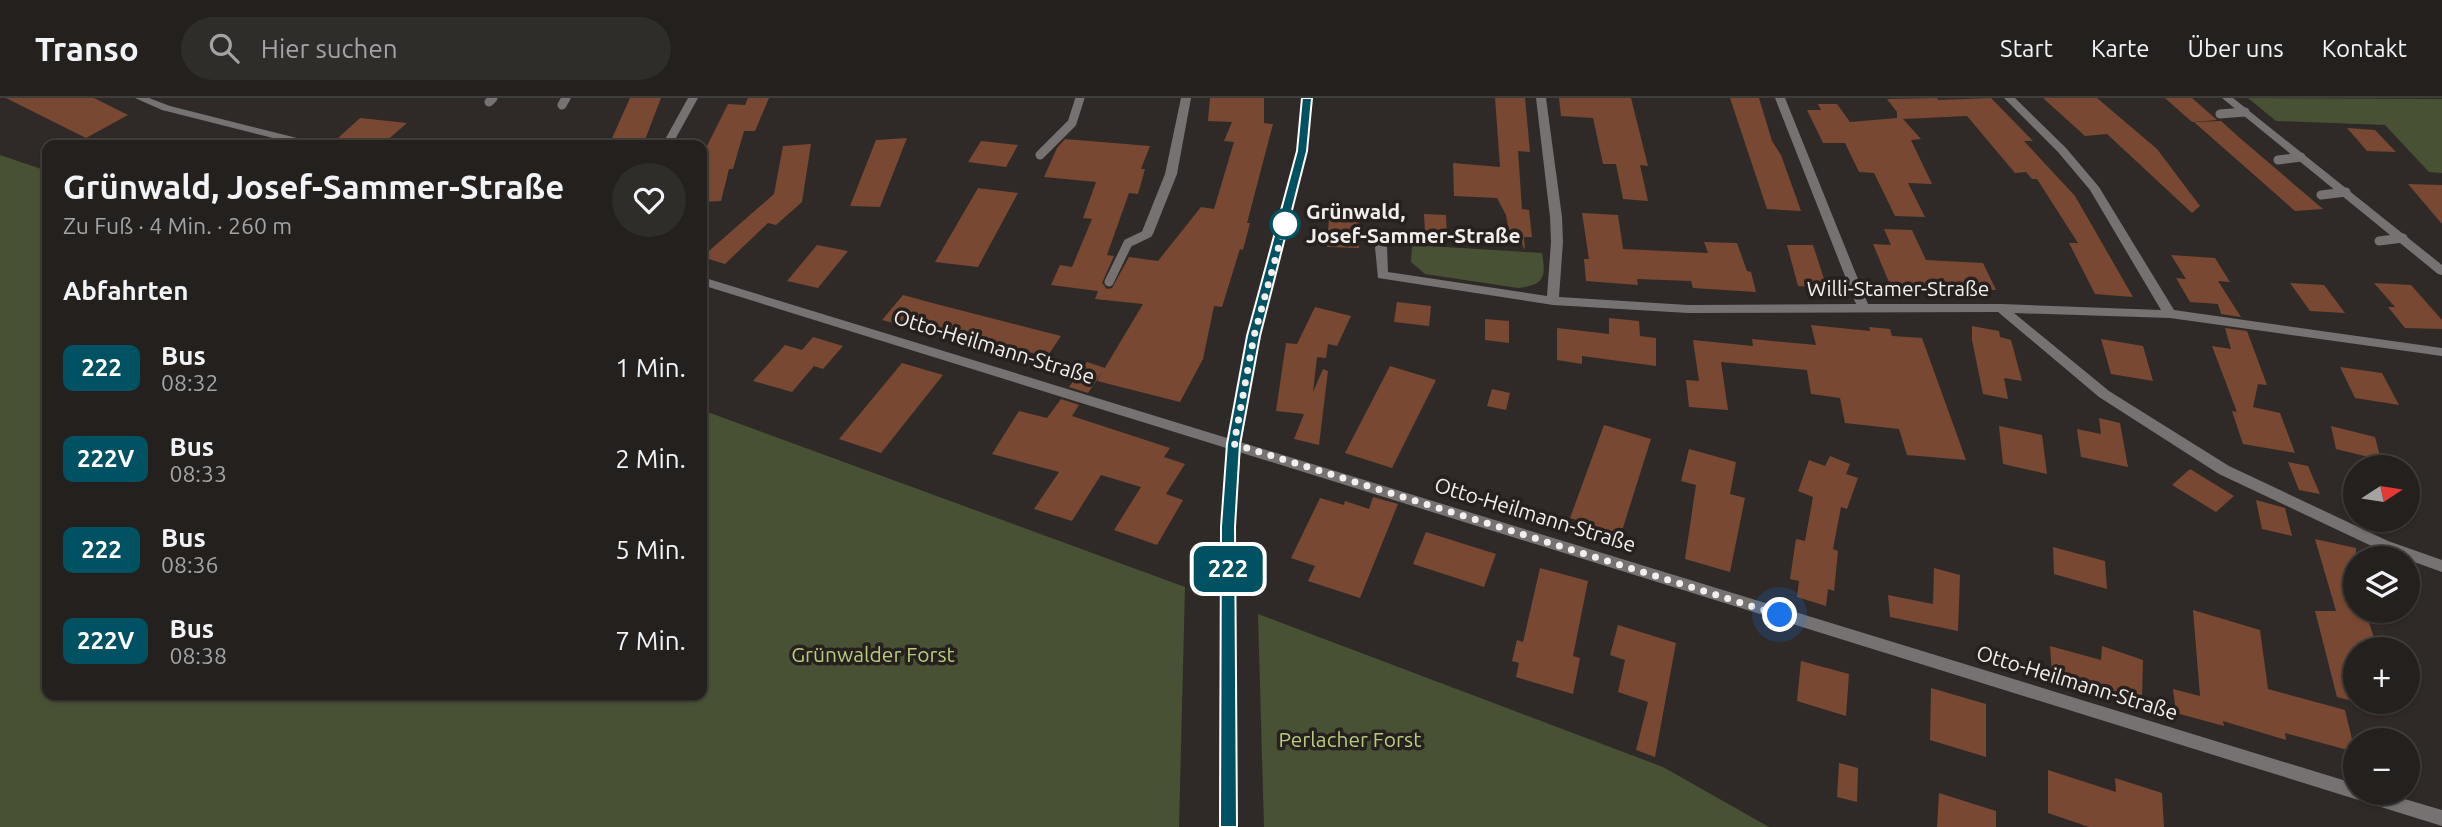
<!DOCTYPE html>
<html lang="de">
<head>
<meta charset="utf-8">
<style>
	body { margin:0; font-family:Ubuntu,sans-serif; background:#2f2d2a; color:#f1f3f6; height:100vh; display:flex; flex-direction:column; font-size:26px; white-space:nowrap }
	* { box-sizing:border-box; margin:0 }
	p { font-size:23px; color:#a3a3a4 }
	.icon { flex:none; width:38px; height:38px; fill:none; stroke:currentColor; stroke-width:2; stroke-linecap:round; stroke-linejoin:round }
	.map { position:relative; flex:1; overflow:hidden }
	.sheet { position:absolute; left:42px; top:42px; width:665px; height:560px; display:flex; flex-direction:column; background:#23201d; border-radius:14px; box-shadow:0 2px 5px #0004,0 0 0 2px #403e3b }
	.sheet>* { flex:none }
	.badge { padding:0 14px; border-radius:10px; font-size:24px; line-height:46px }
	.needle { width:46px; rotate:78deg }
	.controls { position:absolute; left:2343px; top:357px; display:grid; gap:14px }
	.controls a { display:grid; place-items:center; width:77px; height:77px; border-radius:50%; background:#23201d; box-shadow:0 2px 5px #0004,0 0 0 2px #403e3b; font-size:35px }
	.you { position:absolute; width:35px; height:35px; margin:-18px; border:5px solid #fff; border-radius:50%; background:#1a73e8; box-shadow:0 0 0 10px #1a73e833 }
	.map>.badge { position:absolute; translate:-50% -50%; box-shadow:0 0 0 4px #fff }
	h2 { padding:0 21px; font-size:26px; line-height:63px }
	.round { display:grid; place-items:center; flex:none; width:74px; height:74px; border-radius:37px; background:#2f2d2a }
	.head { display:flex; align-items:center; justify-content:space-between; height:119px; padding:0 21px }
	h1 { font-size:33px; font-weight:700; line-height:52px }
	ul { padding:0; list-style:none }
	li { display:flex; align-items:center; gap:21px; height:91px; padding:0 21px }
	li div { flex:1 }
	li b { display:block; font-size:26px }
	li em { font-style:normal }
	li .badge { min-width:77px; font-weight:700; text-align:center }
	header { display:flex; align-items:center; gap:42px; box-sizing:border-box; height:98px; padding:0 35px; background:#23201d; border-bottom:2px solid #403e3b }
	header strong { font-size:33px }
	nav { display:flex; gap:38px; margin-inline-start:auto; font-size:24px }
	.search { width:490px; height:63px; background:#2f2d2a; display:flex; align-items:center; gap:18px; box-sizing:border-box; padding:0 24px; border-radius:38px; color:#a3a3a4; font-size:26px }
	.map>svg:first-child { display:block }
</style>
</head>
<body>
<header>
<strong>Transo</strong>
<div class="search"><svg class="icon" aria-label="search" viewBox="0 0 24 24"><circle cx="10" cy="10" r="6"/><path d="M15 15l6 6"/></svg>Hier suchen</div>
<nav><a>Start</a><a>Karte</a><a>Über uns</a><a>Kontakt</a></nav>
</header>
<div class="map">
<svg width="2442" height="729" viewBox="0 0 2442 729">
	<rect width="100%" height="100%" fill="#2f2a27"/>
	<!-- green -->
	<path fill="#495135" d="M2248 0 2442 1V75L2429 74 2385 27 2276 23Z
		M0 57 47 73V597H702V312L1185 489 1179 729H0Z
		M1412 147 1542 155C1546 179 1545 187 1518 190L1425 176 1411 164Z
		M1258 516 1663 669 1769 729H1264Z"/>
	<!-- building -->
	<path fill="#784832" d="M6 0H94L128 17 86 40Z
		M630 0H661L643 47H609Z
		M748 0H769L755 33H744L733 71H729L721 103 702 104V64L706 50 728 6 745 7Z
		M1210 0H1264V25L1273 26 1247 125H1250L1243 152 1240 151 1222 209 1214 208 1203 261 1180 304 1097 283 1143 206 1095 201 1098 193 1051 187 1060 167 1072 169 1092 121 1083 120 1096 84 1044 79 1057 50 1065 41 1150 48 1141 71H1145L1138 96 1129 95 1107 157 1114 158 1102 185 1107 191 1112 190 1129 159 1158 163 1201 109 1214 111 1234 44 1224 43 1232 24 1208 23Z
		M1495 0H1525L1530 54 1518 53 1522 111 1529 112 1532 139H1524L1525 152 1518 138H1510L1506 117 1497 100 1454 98 1453 65 1500 69Z
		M1559 0H1631L1648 68 1640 67 1648 103 1623 101 1616 66H1603L1593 20 1561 18Z
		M1730 0H1759L1772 43 1781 57 1801 113 1767 111Z
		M1937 0 1938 2 1991 0 2033 43H2024L2075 98 2133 199 2095 196 2069 145H2078L2037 81H2032L2026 74 2015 75 1967 18 1903 21 1921 41 1911 42 1932 86 1908 85 1925 119 1895 118 1874 75 1859 74 1845 45H1823L1807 12H1821L1818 6H1837L1850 24 1897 20V14L1887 1Z
		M2043 0H2097L2157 51 2200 108 2192 115 2107 36 2085 38Z
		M2165 0H2192L2217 22 2192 24Z
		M360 20 407 25 384 45 338 40Z
		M2221 23 2241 41 2323 111 2295 113 2194 24Z
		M2347 30 2375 32 2396 54 2367 53Z
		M907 40 880 109 850 108 876 42Z
		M981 43 1018 47 1006 69 968 64Z
		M811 46 802 104 776 127 768 125 725 166 702 159 774 96 783 48Z
		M2408 86 2442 87V126Z
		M978 90 1018 95 978 169 935 164Z
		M1582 115 1618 117 1623 151 1708 155 1704 144 1737 145 1747 173 1751 174 1756 194 1693 190 1691 183 1637 181 1638 187 1586 183 1584 161H1589Z
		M1424 116 1446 117 1447 136 1425 135Z
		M1329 120 1359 121V150L1327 149Z
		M1884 131 1912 132 1926 162 1983 165 1996 192 1891 189 1873 146 1891 147Z
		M817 147 848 153 818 190 787 183Z
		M1787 147H1813L1827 190 1798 188Z
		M2171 157 2215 160 2230 184 2218 183 2241 219 2221 216 2218 206 2190 204 2176 180 2186 181Z
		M2290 185 2324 187 2345 215 2310 213Z
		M2374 185 2411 187 2442 222V231L2405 230 2388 209H2395Z
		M903 197 940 207 1061 238 1047 259 906 221 901 227 882 222Z
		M1397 204 1431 208 1429 228 1394 224Z
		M1315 209 1351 218 1337 248 1328 246 1326 260 1317 259 1313 294 1323 271 1328 273 1319 347 1294 341 1304 316 1276 313 1286 245 1297 246Z
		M1609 220 1639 223 1640 238 1656 240V268L1582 258V266L1557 262V230L1609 236Z
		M1485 221 1509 223V245L1485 242Z
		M1811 227 1870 233 1869 229 1890 231 1892 238 1922 240 1966 362 1907 357 1899 331 1845 325 1840 300 1811 296 1807 272 1721 264 1728 312 1689 309 1686 282 1699 283 1693 242 1753 248 1752 241 1816 247Z
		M1972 228 1999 233 2000 239 2011 242 2022 283 2004 280 2008 301 1983 296 1972 242Z
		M2225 230 2247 233 2267 287 2258 286 2253 309 2280 315 2295 355 2243 346 2232 313 2237 314 2212 248 2231 251Z
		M813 239 843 248 823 271 814 268 792 294 753 283 785 247 802 252Z
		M2101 241 2143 248 2153 283 2111 276Z
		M1087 264 1105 270 1088 295 1069 289Z
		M902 265 943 277 881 355 839 341Z
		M1390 268 1436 282 1392 370 1345 355Z
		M2340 269 2382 275 2399 307 2355 300Z
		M1492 291 1510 295 1506 312 1487 308Z
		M1061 301 1079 307 1072 318 1170 350 1164 359 1185 366 1166 396 1183 402 1157 447 1114 432 1141 389 1101 377 1072 423 1034 411 1059 374 992 356 1019 313 1047 320Z
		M2099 320 2120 325 2128 369 2081 359 2077 331 2101 336Z
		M1604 327 1651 341 1621 436 1570 420Z
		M1999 328 2042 337 2047 376 2003 366Z
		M2331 328 2375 339 2381 362 2336 351Z
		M1689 351 1736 364 1730 396 1745 400 1730 474 1685 461 1696 387 1681 383Z
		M1830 358 1850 366 1846 376 1858 380 1847 411 1841 409 1833 451 1838 453 1834 493 1828 491 1826 508 1797 499 1799 483 1790 481 1796 441 1805 443 1813 399 1798 393 1809 362 1825 368Z
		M2288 364 2308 368 2320 396 2299 392Z
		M2190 371 2234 398 2216 414 2172 387Z
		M1373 399 1398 406 1360 500 1308 483 1315 468 1291 460 1320 400 1344 407 1345 403 1369 411Z
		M2256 402 2285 410 2292 438 2262 431Z
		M1426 434 1496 456 1484 489 1413 466Z
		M2315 441 2356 450V513H2365L2378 551H2356V604L2337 599 2315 513H2336Z
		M2053 449 2105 463 2107 491 2054 476Z
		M1540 470 1588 483 1573 558 1580 560 1573 596 1516 579 1519 565 1512 563 1517 542 1523 544Z
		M1934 470 1960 477 1958 533 1890 519 1888 497 1933 506Z
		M2193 512 2260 532 2268 591 2345 612 2355 654 2285 635 2286 642 2223 623 2224 628 2176 615 2173 591 2200 598Z
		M1618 527 1676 545 1655 659 1636 652 1648 604 1618 594 1625 562 1610 557Z
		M2050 548 2101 562 2102 548 2143 562 2142 602 2052 577Z
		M1801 563 1849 576 1846 618 1797 603Z
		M1931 590 1986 606V659L1930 642Z
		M1839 665 1858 670 1857 704 1837 699Z
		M2048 672 2116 694 2115 680 2162 695 2164 729H2089L2048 715Z
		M1939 695 1996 713V729H1937Z"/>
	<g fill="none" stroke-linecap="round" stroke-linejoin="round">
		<!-- lane -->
		<path stroke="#757271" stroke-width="9" d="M489 4 493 0
			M562 7 566 0
			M2220 16 2245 14
			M1040 57 1072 25 1080 0
			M2278 62 2301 59
			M2321 97 2346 94
			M2379 143 2403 140
			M1109 184 1128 145 1147 136"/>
		<!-- street -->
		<path fill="#757271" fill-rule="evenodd" d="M135 0H149L170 8 317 45 318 47H301L162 12Z
			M688 0H698L672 47H662Z
			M1181 0H1191L1177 76 1153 136 1151 139H1143L1141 136 1165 76Z
			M1536 0H1546L1562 119 1563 144 1559 199 1688 207 1856 206 1775 0H1785L1868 206H2001L2161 212 2090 92 2058 54 2004 0H2015L2066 50 2099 89 2174 212 2442 250V258L2170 220 2014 215 2109 293 2229 368 2388 443 2442 462V474L2378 451 2219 376 2099 299 1998 214 1688 215 1553 207 1378 180 1375 149 1381 145 1387 149 1388 174 1547 198 1551 144 1550 119Z
			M2222 0H2233L2442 167V177L2438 176Z
			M702 179 2356 686V695H2384L2442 712V728L702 187Z"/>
		<!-- secondary -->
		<path fill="#9f9a98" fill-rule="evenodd" d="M1302 0H1312L1307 53 1260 238 1241 346 1235 430 1237 729H1219L1221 430 1227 346 1248 238 1297 53Z"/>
	</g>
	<!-- line -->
	<path fill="#005262" stroke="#fff" stroke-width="2" d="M1302 0H1312L1307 53 1260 238 1240 346 1235 429 1237 729H1220L1221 429 1227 346 1247 238 1297 53Z"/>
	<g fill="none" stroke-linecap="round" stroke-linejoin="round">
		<!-- walk -->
		<path stroke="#f2eeec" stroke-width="7" stroke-dasharray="0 12.6" d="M1285 126 1254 238 1234 346 1780 517"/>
	</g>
	<!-- markers -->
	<circle fill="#fff" stroke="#005262" stroke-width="3.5" cx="1285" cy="126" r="14"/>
	<g text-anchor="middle" stroke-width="7" stroke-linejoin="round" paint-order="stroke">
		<!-- stop labels -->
		<g font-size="21" font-weight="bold" fill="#f2eeec" stroke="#26201e" text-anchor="start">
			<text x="1306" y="121">Grünwald,<tspan x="1306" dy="24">Josef-Sammer-Straße</tspan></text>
		</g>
		<!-- street labels -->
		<g font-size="21" fill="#f2eeec" stroke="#26201e">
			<text x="1898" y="198">Willi-Stamer-Straße</text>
			<text transform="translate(994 249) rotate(17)" y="7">Otto-Heilmann-Straße</text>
			<text transform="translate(1535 417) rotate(17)" y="7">Otto-Heilmann-Straße</text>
			<text transform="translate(2077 585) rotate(17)" y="7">Otto-Heilmann-Straße</text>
		</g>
		<!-- park labels -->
		<g font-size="21" fill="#b8cc7e" stroke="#26201e">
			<text x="873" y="564">Grünwalder Forst</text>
			<text x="1350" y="649">Perlacher Forst</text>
		</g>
	</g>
</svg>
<div class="controls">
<a><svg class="needle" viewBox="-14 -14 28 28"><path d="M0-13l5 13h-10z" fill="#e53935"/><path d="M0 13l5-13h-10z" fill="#a3a3a4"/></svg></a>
<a><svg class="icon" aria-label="layers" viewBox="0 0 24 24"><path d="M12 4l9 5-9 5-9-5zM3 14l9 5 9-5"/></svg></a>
<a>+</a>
<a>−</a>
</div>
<div class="you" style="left:1780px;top:517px"></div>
<b class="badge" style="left:1228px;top:471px;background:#005262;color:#fff">222</b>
<section class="sheet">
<div class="head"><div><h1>Grünwald, Josef-Sammer-Straße</h1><p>Zu Fuß · 4 Min. · 260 m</p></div><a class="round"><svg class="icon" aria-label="heart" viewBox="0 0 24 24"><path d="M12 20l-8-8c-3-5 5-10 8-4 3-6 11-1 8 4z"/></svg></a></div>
<h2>Abfahrten</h2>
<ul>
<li><span class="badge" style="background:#005262;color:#fff">222</span><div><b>Bus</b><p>08:32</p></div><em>1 Min.</em></li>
<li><span class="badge" style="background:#005262;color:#fff">222V</span><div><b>Bus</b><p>08:33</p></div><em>2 Min.</em></li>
<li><span class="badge" style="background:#005262;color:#fff">222</span><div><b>Bus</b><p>08:36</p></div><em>5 Min.</em></li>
<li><span class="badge" style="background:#005262;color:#fff">222V</span><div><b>Bus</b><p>08:38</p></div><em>7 Min.</em></li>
</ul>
</section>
</div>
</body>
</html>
